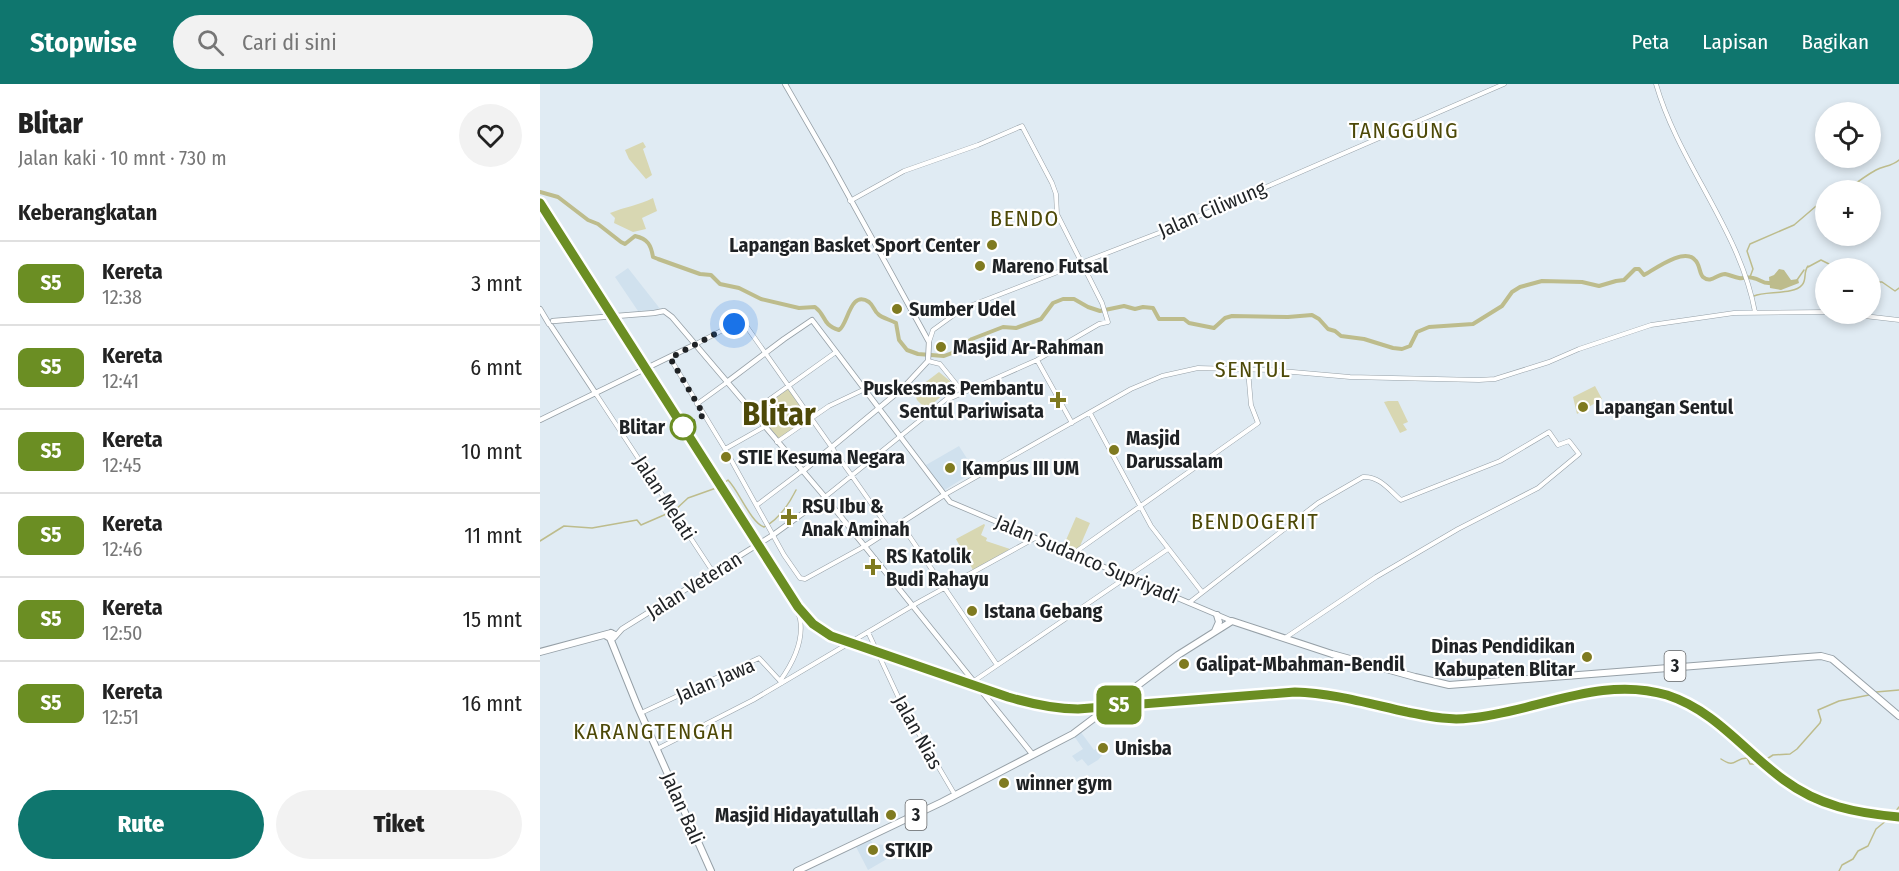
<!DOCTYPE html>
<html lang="id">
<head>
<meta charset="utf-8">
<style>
	body { margin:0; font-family:"Fira Sans Condensed",sans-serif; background:#f2f2f2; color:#222; height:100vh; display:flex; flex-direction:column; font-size:22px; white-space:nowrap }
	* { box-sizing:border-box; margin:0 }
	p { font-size:20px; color:#767676 }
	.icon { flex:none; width:33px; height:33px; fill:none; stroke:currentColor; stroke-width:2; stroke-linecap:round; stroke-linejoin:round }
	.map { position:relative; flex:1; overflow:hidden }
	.panel { display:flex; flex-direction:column; background:#fff; width:540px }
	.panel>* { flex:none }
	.badge { padding:0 12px; border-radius:9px; font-size:21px; line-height:39px }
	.buttons { position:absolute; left:1275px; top:18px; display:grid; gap:12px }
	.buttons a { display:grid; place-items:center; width:66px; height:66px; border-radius:50%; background:#fff; box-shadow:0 3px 9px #0003; font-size:30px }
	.you { position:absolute; width:30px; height:30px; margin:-15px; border:4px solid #fff; border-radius:50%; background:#1a73e8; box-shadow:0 0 0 9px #1a73e833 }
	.map>.badge { position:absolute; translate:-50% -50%; box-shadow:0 0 0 3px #fff }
	h2 { padding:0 18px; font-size:22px; line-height:54px }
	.round { display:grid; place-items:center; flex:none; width:63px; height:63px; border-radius:32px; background:#f2f2f2 }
	.summary { display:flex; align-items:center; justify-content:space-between; height:102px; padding:0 18px }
	h1 { font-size:28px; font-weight:800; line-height:45px }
	.button { display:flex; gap:12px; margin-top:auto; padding:12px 18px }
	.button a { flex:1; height:69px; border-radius:36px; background:#0f766e; color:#fff; font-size:24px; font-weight:800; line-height:69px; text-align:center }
	.button a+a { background:#f2f2f2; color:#222 }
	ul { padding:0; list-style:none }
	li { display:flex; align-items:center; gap:18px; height:84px; padding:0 18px; border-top:2px solid #e0e0e0 }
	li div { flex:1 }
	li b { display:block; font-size:22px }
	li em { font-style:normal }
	li .badge { min-width:66px; font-weight:700; text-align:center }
	header { display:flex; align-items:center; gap:36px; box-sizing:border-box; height:84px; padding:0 30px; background:#0f766e; color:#fff }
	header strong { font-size:28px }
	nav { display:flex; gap:33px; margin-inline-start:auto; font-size:21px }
	.search { width:420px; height:54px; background:#f2f2f2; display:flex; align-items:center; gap:15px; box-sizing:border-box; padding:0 21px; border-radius:33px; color:#767676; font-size:22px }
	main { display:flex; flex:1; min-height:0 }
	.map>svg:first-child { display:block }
</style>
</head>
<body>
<header>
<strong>Stopwise</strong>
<div class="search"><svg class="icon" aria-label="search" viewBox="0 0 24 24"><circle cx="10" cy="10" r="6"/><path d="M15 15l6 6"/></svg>Cari di sini</div>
<nav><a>Peta</a><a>Lapisan</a><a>Bagikan</a></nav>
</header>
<main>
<section class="panel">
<div class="summary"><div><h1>Blitar</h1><p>Jalan kaki · 10 mnt · 730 m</p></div><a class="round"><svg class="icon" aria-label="heart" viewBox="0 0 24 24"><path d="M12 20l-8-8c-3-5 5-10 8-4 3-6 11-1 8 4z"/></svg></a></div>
<h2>Keberangkatan</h2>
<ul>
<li><span class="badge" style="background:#6b8e23;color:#fff">S5</span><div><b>Kereta</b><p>12:38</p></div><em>3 mnt</em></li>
<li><span class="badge" style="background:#6b8e23;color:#fff">S5</span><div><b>Kereta</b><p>12:41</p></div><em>6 mnt</em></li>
<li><span class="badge" style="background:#6b8e23;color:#fff">S5</span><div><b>Kereta</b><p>12:45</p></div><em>10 mnt</em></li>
<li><span class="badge" style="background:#6b8e23;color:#fff">S5</span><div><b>Kereta</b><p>12:46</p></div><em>11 mnt</em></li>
<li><span class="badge" style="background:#6b8e23;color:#fff">S5</span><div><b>Kereta</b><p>12:50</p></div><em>15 mnt</em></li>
<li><span class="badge" style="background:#6b8e23;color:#fff">S5</span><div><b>Kereta</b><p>12:51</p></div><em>16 mnt</em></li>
</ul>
<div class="button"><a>Rute</a><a>Tiket</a></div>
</section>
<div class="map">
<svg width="1359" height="787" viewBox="0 0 1359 787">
	<rect width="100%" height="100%" fill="#e0ebf3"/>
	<!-- built -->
	<path fill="#d0e1ee" d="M88 184 121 226 98 227 75 193Z
		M419 362 435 387 403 407 386 381Z
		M540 647 554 666 566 660 569 664 558 676 548 682 542 675 537 678 532 672 543 665 534 652Z
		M329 753 333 760 346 761 352 772 328 786 314 759Z"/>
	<!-- green -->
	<path fill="#d8d7b2" d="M103 58 106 63 103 65 112 91 106 95 89 75 85 66Z
		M113 114 117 127 102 134 106 145 93 148 74 139 75 134 70 129C85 123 99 121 113 114Z
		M399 288 410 297 411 304 390 322H383L377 316 374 307Z
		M250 301 271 332 237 357 213 329Z
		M1055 302 1062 315 1037 330 1033 313Z
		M848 317H858L868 338 863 340 867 346 860 349 844 318Z
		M536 433 550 439 537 469 523 463Z
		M444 440 445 441 441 451 447 454 446 457 470 465 433 486 416 455Z"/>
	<!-- water -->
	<path fill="#bdbc8c" d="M1239 185 1244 186 1251 196 1258 195 1259 199 1241 206 1230 204 1229 193 1234 191Z"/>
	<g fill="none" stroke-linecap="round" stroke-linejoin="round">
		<!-- stream -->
		<path stroke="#bdbc8c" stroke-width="1.5" d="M1307 106C1316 99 1325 92 1336 86 1344 82 1352 82 1359 76
			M1268 183 1281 176 1289 180 1290 184
			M1210 193 1213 185 1207 167 1210 160 1254 141 1275 123 1286 117
			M1257 196 1264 186
			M1330 198H1342L1355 207 1359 204
			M1214 212C1225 207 1254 211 1262 201 1267 196 1263 188 1268 182
			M135 426 148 414 179 403 188 396C199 407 211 439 224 443 238 436 249 420 256 406
			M0 457 24 442 52 444 97 436 101 441 131 428
			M1336 608 1359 606
			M1181 675C1196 685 1194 674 1207 674L1210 680H1219L1233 671 1250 670 1257 665 1280 639 1281 636 1278 626 1299 617 1329 611
			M1299 787 1302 781 1313 775 1318 767 1328 762 1336 745 1347 736 1349 726 1356 727 1359 723"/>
		<!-- river -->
		<path stroke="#bdbc8c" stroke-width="4" d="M0 108 18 113 48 136 58 140 81 158 85 160 95 152C108 155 111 161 113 173L118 175 160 190 171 191 180 200 199 204 221 215 259 224 275 223C287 232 281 240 299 246 308 241 310 205 329 218 334 222 334 227 338 230 342 234 351 236 356 239L359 256 367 266 378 270 404 272 412 269 432 255 463 243 476 244 501 235 513 219 523 215H534L548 223 560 227 584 222 595 225 603 223 613 224 619 235H644L649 239 674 244 685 234 692 232 748 233 772 231 779 235 788 245 795 247 801 252 824 255 853 264 862 265 870 262 877 248 889 243 933 240 962 222 972 208 980 203 1002 197 1042 198 1059 202 1076 197 1084 196 1095 185H1099L1104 191C1115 185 1144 163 1155 176 1160 180 1159 189 1163 193 1171 200 1177 190 1185 190 1190 191 1194 193 1199 194 1204 195 1208 192 1213 194 1220 195 1223 200 1230 199"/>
		<!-- secondary casing -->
		<g stroke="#96a0a7" stroke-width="5">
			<path id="secondary" d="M1116 0C1139 80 1200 146 1215 228
				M310 117 364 87 438 61 482 42 512 99 516 110 517 130 562 219 568 238 559 240 497 276 409 315
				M1307 230 1359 236
				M389 258 393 246 422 225 629 145 964 0
				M154 261 202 236 350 446
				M130 274 185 365 244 471 260 494 265 495 325 462
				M497 276 532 339
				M388 277 400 280 421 306
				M56 310 173 488
				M157 320 186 299
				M212 328 296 268
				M550 329 611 442 662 508
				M237 358 289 322 325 305
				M185 365 224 343
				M404 411 591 305 622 292 658 284 730 286 810 293 939 296 955 295 1009 278 1039 265 1111 241 1194 229 1286 228
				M285 413 420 304
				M217 421 262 387
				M361 440 457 581
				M216 462C227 478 256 518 260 535 264 557 253 579 240 597
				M534 469 718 339 711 321 708 286
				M650 518 778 419 823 393C840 392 850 407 861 416L960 377 1009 348 1018 361 1029 357 1039 370 998 404 918 445 836 493 745 554
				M328 548 362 621 415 711
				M434 597 628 465
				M101 629 219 574 242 599
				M117 665 213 616 377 519 495 454"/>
		</g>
		<!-- primary casing -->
		<g stroke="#96a0a7" stroke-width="6">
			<path id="primary" d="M245 0 290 78 389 258 388 277 363 304 263 387
				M0 225 9 240
				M114 229 124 227 132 233 285 413 493 671
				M13 237 114 229
				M11 242 56 310
				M187 298 244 255 272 236 410 418 692 537
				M0 336 154 261
				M325 462 404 411
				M74 554 82 545 233 451 284 414"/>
		</g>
		<!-- highway casing -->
		<g stroke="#96a0a7" stroke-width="8">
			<path id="highway" d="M675 547 679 538 677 531
				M71 549 75 551 72 554 69 552Z
				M65 551 70 554 97 621 171 787
				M0 568 71 549
				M257 787 402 718 533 650 638 571 692 537 792 570 875 593 909 601 1281 572 1292 575 1359 632"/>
		</g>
		<!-- secondary -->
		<use href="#secondary" stroke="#fff" stroke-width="4"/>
		<!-- primary -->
		<use href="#primary" stroke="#fff" stroke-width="4.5"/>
		<!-- highway -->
		<use href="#highway" stroke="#fff" stroke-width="6"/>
		<!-- rail casing -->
		<g stroke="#3f4448" stroke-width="4">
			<path id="rail" d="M0 119 258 523 273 540 291 552 468 613 508 623 539 625 755 608 790 612 897 634C974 641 1048 589 1126 611 1176 626 1203 667 1243 696 1279 722 1316 730 1359 733"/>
		</g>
		<!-- rail -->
		<use href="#rail" stroke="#fff" stroke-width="1.5" stroke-dasharray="4.5" stroke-linecap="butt"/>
	</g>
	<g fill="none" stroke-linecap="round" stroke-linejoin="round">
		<!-- line casing -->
		<g stroke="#fff" stroke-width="14">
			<path id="line" d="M0 119 258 523 273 540 291 552 468 613C492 620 514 625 538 625L755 608C793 609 830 620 867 628 888 632 908 637 930 634 996 628 1060 591 1127 611 1176 627 1204 667 1244 696 1279 722 1316 729 1359 733"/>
		</g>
		<!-- line -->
		<use href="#line" stroke="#6b8e23" stroke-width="9"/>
		<!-- walk -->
		<path stroke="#1f2225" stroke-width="6" stroke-dasharray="0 10.8" d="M143 343 164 331 130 274 194 240"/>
	</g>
	<!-- markers -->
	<g fill="#7f7a20" stroke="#fff" stroke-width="2">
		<circle cx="452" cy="161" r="6"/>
		<circle cx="440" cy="182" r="6"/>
		<circle cx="357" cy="225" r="6"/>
		<circle cx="401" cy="263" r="6"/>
		<path d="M515 307h6v6h6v6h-6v6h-6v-6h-6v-6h6z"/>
		<circle cx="1043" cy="323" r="6"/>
		<circle cx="574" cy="366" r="6"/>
		<circle cx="186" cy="373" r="6"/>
		<circle cx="410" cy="384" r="6"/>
		<path d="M246 424h6v6h6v6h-6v6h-6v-6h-6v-6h6z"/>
		<path d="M330 474h6v6h6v6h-6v6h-6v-6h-6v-6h6z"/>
		<circle cx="432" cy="527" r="6"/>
		<circle cx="1047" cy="573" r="6"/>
		<circle cx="644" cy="580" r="6"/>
		<circle cx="563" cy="664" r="6"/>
		<circle cx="464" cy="699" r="6"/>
		<circle cx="351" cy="731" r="6"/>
		<circle cx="333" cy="766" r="6"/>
	</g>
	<circle fill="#fff" stroke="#6b8e23" stroke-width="3" cx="143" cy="343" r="12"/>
	<g text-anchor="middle" stroke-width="4.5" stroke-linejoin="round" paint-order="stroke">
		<!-- shield labels -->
		<g fill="#fff" stroke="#626466" stroke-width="1.5">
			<rect x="1124.5" y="567" width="21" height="30" rx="4.5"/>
			<rect x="365.5" y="716" width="21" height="30" rx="4.5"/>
		</g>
		<g font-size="18" font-weight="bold" fill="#1f2225">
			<text x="1135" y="588">3</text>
			<text x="376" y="737">3</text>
		</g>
		<!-- street labels -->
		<g font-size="20" fill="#1f2225" stroke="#fff">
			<text transform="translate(672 125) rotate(-23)" y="7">Jalan Ciliwung</text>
			<text transform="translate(125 414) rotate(57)" y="7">Jalan Melati</text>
			<text transform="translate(547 475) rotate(23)" y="7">Jalan Sudanco Supriyadi</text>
			<text transform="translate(154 501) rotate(-32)" y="7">Jalan Veteran</text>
			<text transform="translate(175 596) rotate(-23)" y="7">Jalan Jawa</text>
			<text transform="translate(378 648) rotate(61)" y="7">Jalan Nias</text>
			<text transform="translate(143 724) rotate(66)" y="7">Jalan Bali</text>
		</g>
		<!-- poi labels -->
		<g font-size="20" font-weight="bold" fill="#1f2225" stroke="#fff" text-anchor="start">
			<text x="440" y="168" text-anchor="end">Lapangan Basket Sport Center</text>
			<text x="452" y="189">Mareno Futsal</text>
			<text x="369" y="232">Sumber Udel</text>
			<text x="413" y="270">Masjid Ar-Rahman</text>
			<text x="504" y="311" text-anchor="end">Puskesmas Pembantu<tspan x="504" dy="23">Sentul Pariwisata</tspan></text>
			<text x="1055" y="330">Lapangan Sentul</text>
			<text x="586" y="361">Masjid<tspan x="586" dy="23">Darussalam</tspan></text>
			<text x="198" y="380">STIE Kesuma Negara</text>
			<text x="422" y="391">Kampus III UM</text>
			<text x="262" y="429">RSU Ibu &amp;<tspan x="262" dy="23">Anak Aminah</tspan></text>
			<text x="346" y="479">RS Katolik<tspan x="346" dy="23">Budi Rahayu</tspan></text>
			<text x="444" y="534">Istana Gebang</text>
			<text x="1035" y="569" text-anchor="end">Dinas Pendidikan<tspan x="1035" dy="23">Kabupaten Blitar</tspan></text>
			<text x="656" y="587">Galipat-Mbahman-Bendil</text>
			<text x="575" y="671">Unisba</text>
			<text x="476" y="706">winner gym</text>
			<text x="339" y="738" text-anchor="end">Masjid Hidayatullah</text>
			<text x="345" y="773">STKIP</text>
		</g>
		<!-- stop labels -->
		<g font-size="20" font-weight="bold" fill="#1f2225" stroke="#fff" text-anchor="end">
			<text x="125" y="350">Blitar</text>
		</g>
		<!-- quarter labels -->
		<g font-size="22" letter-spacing="1.5" fill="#4d4908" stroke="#fff">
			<text x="864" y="54">TANGGUNG</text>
			<text x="485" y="142">BENDO</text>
			<text x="713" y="293">SENTUL</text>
			<text x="715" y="445">BENDOGERIT</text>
			<text x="114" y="655">KARANGTENGAH</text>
		</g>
		<!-- town labels -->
		<g font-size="32" font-weight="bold" fill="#4d4908" stroke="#fff">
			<text x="239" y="341">Blitar</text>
		</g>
	</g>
</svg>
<div class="buttons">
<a><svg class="icon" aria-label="locate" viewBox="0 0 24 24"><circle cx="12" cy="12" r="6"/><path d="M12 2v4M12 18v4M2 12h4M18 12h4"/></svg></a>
<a>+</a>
<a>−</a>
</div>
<div class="you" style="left:194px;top:240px"></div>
<b class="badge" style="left:579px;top:621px;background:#6b8e23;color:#fff">S5</b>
</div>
</main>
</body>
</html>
